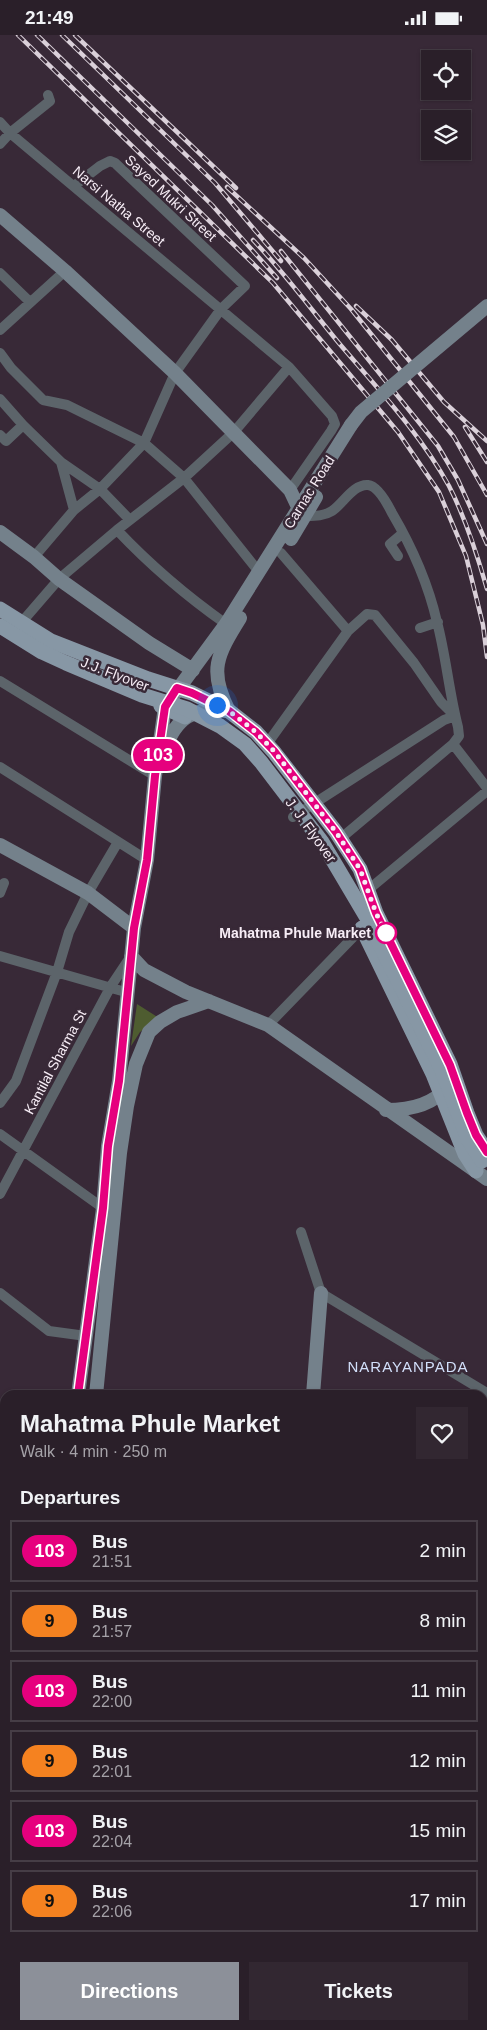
<!DOCTYPE html>
<html lang="en">
<head>
<meta charset="utf-8">
<style>
	body { margin:0; font-family:Arial,sans-serif; background:#322731; color:#f1f3f6; height:100vh; display:flex; flex-direction:column; font-size:19px; white-space:nowrap }
	* { box-sizing:border-box; margin:0 }
	p { font-size:16px; color:#a5a2a8 }
	.icon { flex:none; width:28px; height:28px; fill:none; stroke:currentColor; stroke-width:2; stroke-linecap:round; stroke-linejoin:round }
	.map { position:relative; flex:1; overflow:hidden }
	.panel { position:absolute; left:0px; top:1355px; width:488px; height:640px; display:flex; flex-direction:column; background:#2a1f29; border-radius:15px 15px 0 0; box-shadow:0 1px 4px #0004,0 0 0 1px #463d46 }
	.panel>* { flex:none }
	.badge { padding:0 10px; border-radius:16px; font-size:18px; line-height:32px }
	.controls { position:absolute; left:421px; top:15px; display:grid; gap:10px }
	.controls a { display:grid; place-items:center; width:50px; height:50px; border-radius:0px; background:#2a1f29; box-shadow:0 1px 4px #0004,0 0 0 1px #463d46; font-size:25px }
	.you { position:absolute; width:25px; height:25px; margin:-12px; border:4px solid #fff; border-radius:50%; background:#1a73e8; box-shadow:0 0 0 8px #1a73e833 }
	.map>.badge { position:absolute; translate:-50% -50%; box-shadow:0 0 0 2px #fff }
	h2 { padding:0 20px; font-size:19px; line-height:45px }
	.round { display:grid; place-items:center; flex:none; width:52px; height:52px; border-radius:0px; background:#322731 }
	.headline { display:flex; align-items:center; justify-content:space-between; height:85px; padding:0 20px }
	h1 { font-size:24px; font-weight:800; line-height:38px }
	.cta { display:flex; gap:10px; margin-top:auto; padding:10px 20px }
	.cta a { flex:1; height:58px; border-radius:0px; background:#8c9099; color:#fff; font-size:20px; font-weight:800; line-height:58px; text-align:center }
	.cta a+a { background:#322731; color:#f1f3f6 }
	ul { padding:0; list-style:none }
	li { display:flex; align-items:center; gap:15px; height:62px; margin:0 10px 8px; padding:0 10px; border:2px solid #463d46; border-radius:0px }
	li div { flex:1 }
	li b { display:block; font-size:19px }
	li em { font-style:normal }
	li .badge { min-width:55px; font-weight:700; text-align:center }
	.status { display:flex; justify-content:space-between; align-items:center; height:35px; padding:0 25px; background:#2a1f29; direction:ltr }
	.status svg { height:14px; fill:currentColor }
	.map>svg:first-child { display:block }
</style>
</head>
<body>
<div class="status"><b>21:49</b><svg viewBox="0 0 49 12"><path d="M0 12V9h3v3zM5 12V6h3v6zM10 12V3h3v9zM15 12V0h3v12zM26 1h20v11H26zM47 4h2v5h-2z"/></svg></div>
<div class="map">
<svg width="487" height="1995" viewBox="0 0 487 1995">
	<defs>
		<pattern id="park-crowns" width="20" height="18" patternUnits="userSpaceOnUse" patternTransform="scale(1.25)"><rect width="20" height="18" fill="#4e5c30"/><path d="M2 6a3 3 0 1 1 6 0M12 15a3 3 0 1 1 6 0" fill="none" stroke="#68744f"/></pattern>
	</defs>
	<rect width="100%" height="100%" fill="#382937"/>
	<!-- park -->
	<path fill="url(#park-crowns)" d="M487 1820V1900L482 1897 483 1821Z
		M483 1944 487 1947V1995H406L409 1990H482Z"/>
	<!-- garden -->
	<path fill="#4e5c30" d="M137 969 159 983 140 997 131 1011Z"/>
	<g fill="none" stroke-linecap="round" stroke-linejoin="round">
		<!-- street -->
		<path stroke="#5c646a" stroke-width="10" d="M0 87 10 98 289 332 332 381 335 389 331 396 290 455
			M0 109 10 98 50 66 48 60
			M0 238 30 267
			M0 295 65 236
			M0 318 11 333 43 365 67 370 144 408 184 443 259 537
			M0 364 23 390
			M0 400 6 406 23 390 61 427 74 475
			M61 427 100 454 130 485
			M306 481C316 481 324 481 332 476 343 469 353 449 368 450 378 451 388 470 392 478 412 512 428 548 437 587 446 621 449 657 458 692L459 701 453 709 340 804
			M117 495C151 531 185 560 226 589
			M281 518 348 596
			M398 521 390 509 403 498
			M34 522 74 475 100 454 144 408 175 338 221 274 245 251 115 128 110 126 100 131 74 151
			M21 588 59 544 117 495 184 443 234 397 289 332
			M420 593 438 587
			M0 646 155 741
			M267 709 348 596 367 579 375 580 414 628 441 667 455 681
			M453 709 487 753
			M0 732 147 825
			M293 782 444 685 455 681
			M368 855 487 756
			M0 858 4 848
			M0 921 129 958
			M268 990 362 893
			M0 1068 16 1046 57 937 69 897 88 858 118 807
			M0 1099 103 1173
			M0 1159 111 951 131 921
			M301 1197 321 1258 487 1358
			M0 1258 49 1296 86 1301
			M0 1381 5 1380
			M0 1557 5 1548
			M0 1700 5 1687
			M0 1775 5 1773
			M127 1995 129 1990
			M209 1995 211 1990"/>
		<!-- secondary -->
		<path stroke="#74818b" stroke-width="14" d="M0 180 65 236 175 338 290 455 299 474
			M0 497 34 522 59 544 149 608 193 635
			M291 504 316 462
			M229 676C208 636 217 620 240 583
			M165 714C176 683 193 672 226 676
			M0 810 88 858 134 893
			M131 921 144 935 186 957 268 990 487 1144
			M386 1075C408 1075 433 1070 447 1052
			M78 1360 103 1173 108 1111 119 1046 134 893 147 825 155 741 165 672 226 589 351 390
			M96 1360 120 1118 127 1071 136 1029 149 997 160 987 177 977 209 966
			M313 1360 321 1258
			M0 1559 5 1563
			M482 1602 487 1601
			M0 1678 5 1680
			M482 1908 487 1911
			M0 1916 5 1908
			M482 1932 487 1935
			M5 1950 0 1958 5 1960
			M66 1990 78 1995"/>
		<!-- primary -->
		<path stroke="#8797a5" stroke-width="15" d="M0 574 51 606 148 644 192 658 229 676 256 697 274 717 336 797 360 834 376 878 450 1029 467 1078 476 1100 487 1117
			M161 671 185 682
			M362 893 433 1039 465 1119 476 1136"/>
		<!-- rail casing -->
		<g stroke="#dad0d9" stroke-width="4.5">
			<path id="rail" d="M18 0 273 248 398 397 439 457 466 521 483 590 487 622
				M37 0 212 170 277 243
				M62 0 215 148 281 226
				M75 0 236 153
				M227 152 304 223 351 274 454 402 487 460
				M253 205C284 237 310 273 338 307 377 353 420 398 449 451 466 484 477 519 487 554
				M281 216 438 411 458 445 487 509
				M356 271 392 305 444 367 487 406
				M465 392 487 427"/>
		</g>
		<!-- rail -->
		<use href="#rail" stroke="#382937" stroke-width="2.5" stroke-dasharray="8" stroke-linecap="butt"/>
		<!-- secondary-bridge -->
		<path stroke="#74818b" stroke-width="14" d="M351 390 361 377 487 271"/>
		<!-- primary-bridge -->
		<path stroke="#8797a5" stroke-width="15" d="M0 591 42 617 66 628 142 660 187 674 220 691 245 709 261 727 322 807 367 883 442 1035 468 1104 482 1126"/>
	</g>
	<g fill="none" stroke-linecap="round" stroke-linejoin="round">
		<!-- line casing -->
		<g stroke="#fff" stroke-width="11">
			<path id="line" d="M78 1360 103 1173 108 1111 119 1046 134 893 147 825 155 741 165 672 177 653 192 658 229 676 256 697 274 716 336 797 360 834 376 878 450 1030 467 1078 476 1100 487 1117"/>
		</g>
		<!-- line -->
		<use href="#line" stroke="#e6007e" stroke-width="8"/>
		<!-- walk -->
		<path stroke="#f7edf6" stroke-width="5" stroke-dasharray="0 9" d="M217 670 229 676 256 697 274 716 336 797 360 834 376 878 389 904 386 898"/>
	</g>
	<!-- markers -->
	<circle fill="#fff" stroke="#e6007e" stroke-width="2.5" cx="386" cy="898" r="10"/>
	<g text-anchor="middle" stroke-width="5" stroke-linejoin="round" paint-order="stroke">
		<!-- street labels -->
		<g font-size="14" fill="#f7edf6" stroke="#382937">
			<text transform="translate(171 163) rotate(43)" y="5">Sayed Mukri Street</text>
			<text transform="translate(119 171) rotate(40)" y="5">Narsi Natha Street</text>
			<text transform="translate(309 457) rotate(-58)" y="5">Carnac Road</text>
			<text transform="translate(115 639) rotate(21)" y="5">J.J. Flyover</text>
			<text transform="translate(311 795) rotate(54)" y="5">J. J. Flyover</text>
			<text transform="translate(55 1027) rotate(-62)" y="5">Kantilal Sharma St</text>
		</g>
		<!-- stop labels -->
		<g font-size="14" font-weight="bold" fill="#f7edf6" stroke="#382937" text-anchor="end">
			<text x="371" y="903">Mahatma Phule Market</text>
		</g>
		<!-- neighbourhood labels -->
		<g font-size="15" letter-spacing="1" fill="#d2dffa" stroke="#382937">
			<text x="408" y="1337">NARAYANPADA</text>
		</g>
	</g>
</svg>
<div class="controls">
<a><svg class="icon" aria-label="locate" viewBox="0 0 24 24"><circle cx="12" cy="12" r="6"/><path d="M12 2v4M12 18v4M2 12h4M18 12h4"/></svg></a>
<a><svg class="icon" aria-label="layers" viewBox="0 0 24 24"><path d="M12 4l9 5-9 5-9-5zM3 14l9 5 9-5"/></svg></a>
</div>
<div class="you" style="left:217px;top:670px"></div>
<b class="badge" style="left:158px;top:720px;background:#e6007e;color:#fff">103</b>
<section class="panel">
<div class="headline"><div><h1>Mahatma Phule Market</h1><p>Walk · 4 min · 250 m</p></div><a class="round"><svg class="icon" aria-label="heart" viewBox="0 0 24 24"><path d="M12 20l-8-8c-3-5 5-10 8-4 3-6 11-1 8 4z"/></svg></a></div>
<h2>Departures</h2>
<ul>
<li><span class="badge" style="background:#e6007e;color:#fff">103</span><div><b>Bus</b><p>21:51</p></div><em>2 min</em></li>
<li><span class="badge" style="background:#f58220;color:#111">9</span><div><b>Bus</b><p>21:57</p></div><em>8 min</em></li>
<li><span class="badge" style="background:#e6007e;color:#fff">103</span><div><b>Bus</b><p>22:00</p></div><em>11 min</em></li>
<li><span class="badge" style="background:#f58220;color:#111">9</span><div><b>Bus</b><p>22:01</p></div><em>12 min</em></li>
<li><span class="badge" style="background:#e6007e;color:#fff">103</span><div><b>Bus</b><p>22:04</p></div><em>15 min</em></li>
<li><span class="badge" style="background:#f58220;color:#111">9</span><div><b>Bus</b><p>22:06</p></div><em>17 min</em></li>
</ul>
<div class="cta"><a>Directions</a><a>Tickets</a></div>
</section>
</div>
</body>
</html>
